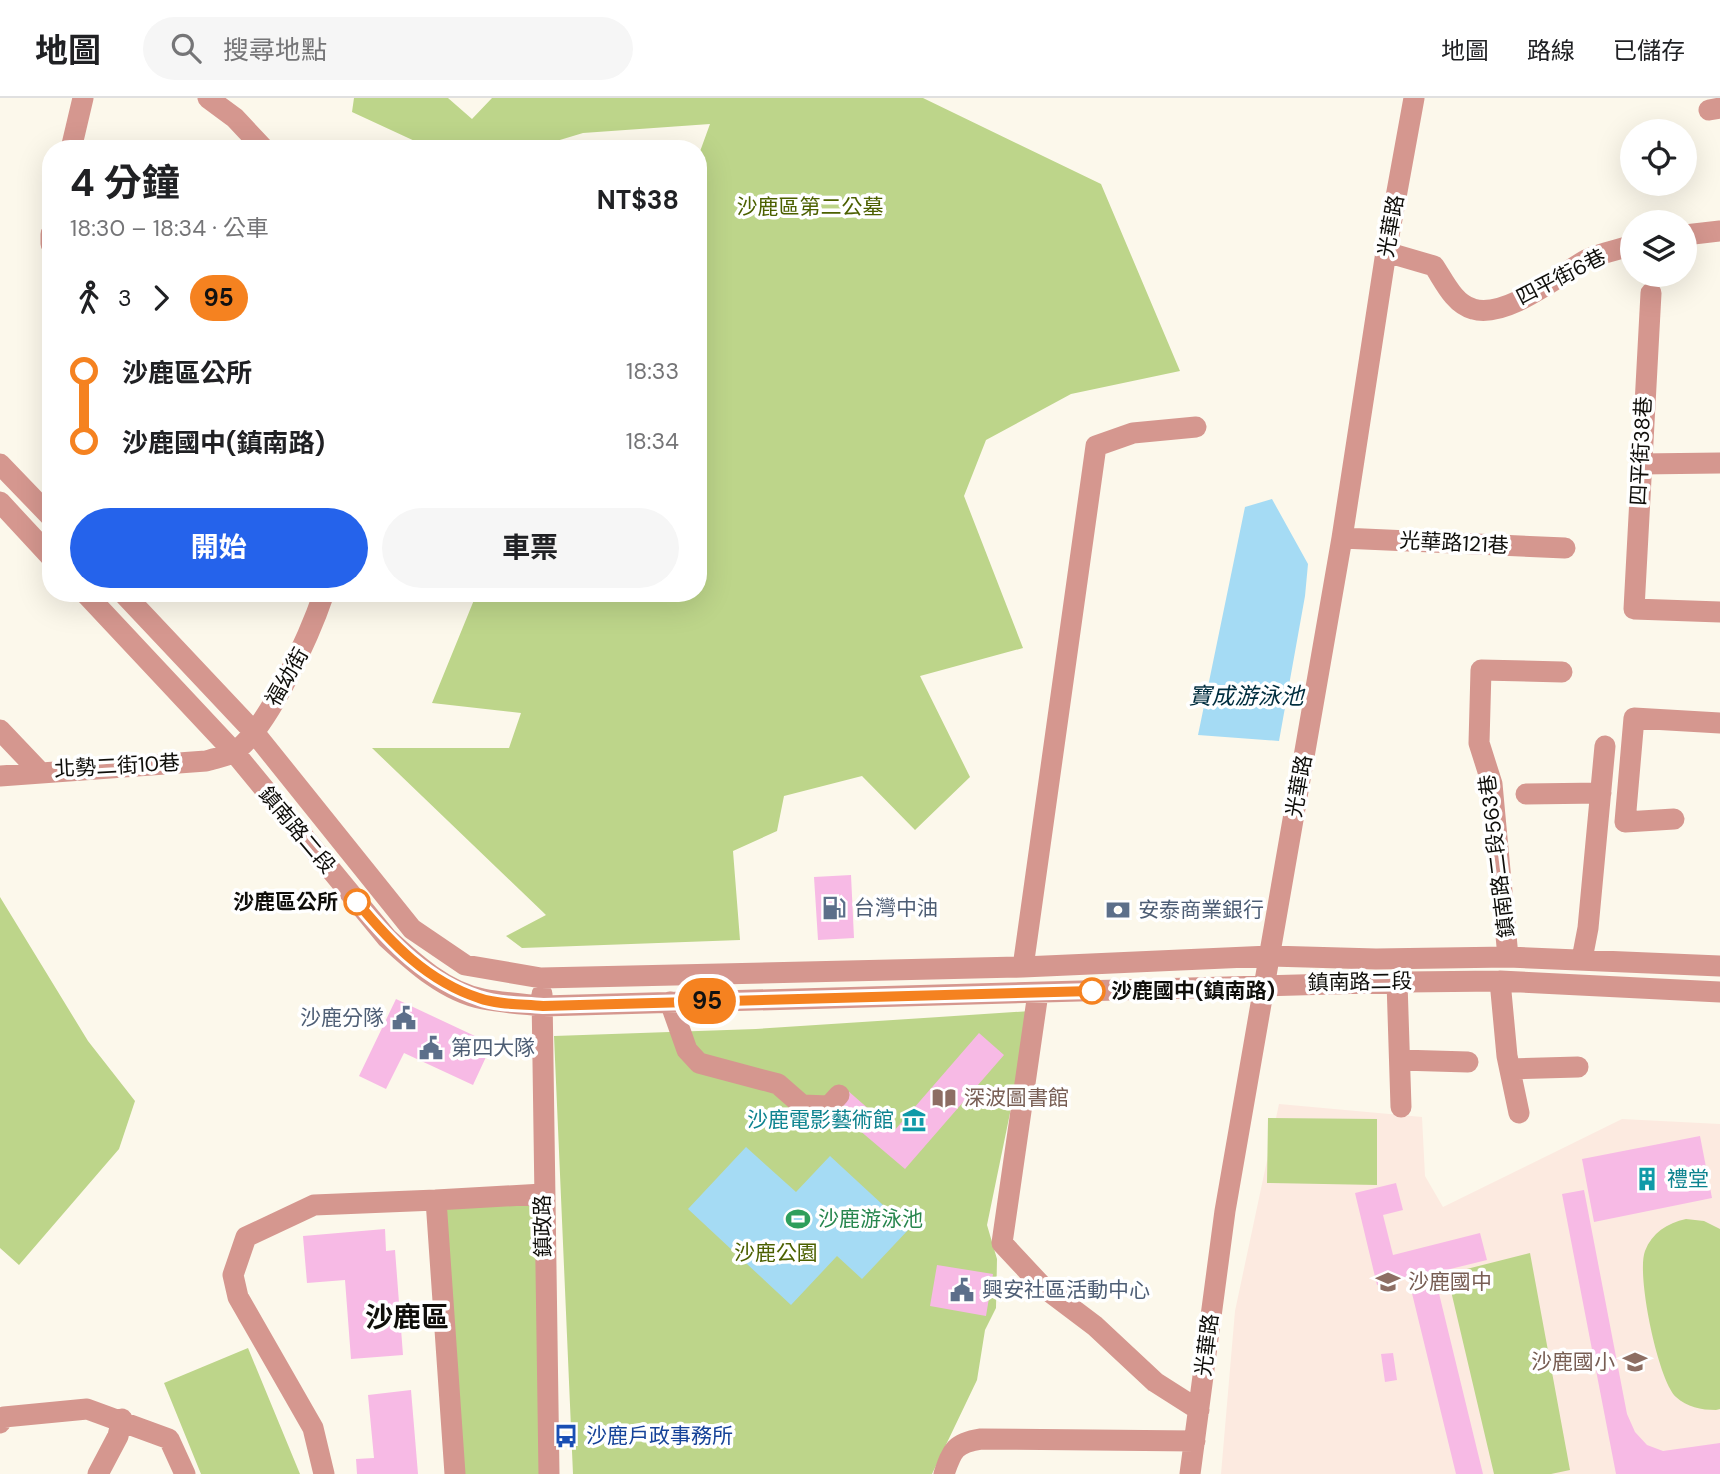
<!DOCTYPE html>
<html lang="zh-TW">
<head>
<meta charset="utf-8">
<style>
	body { margin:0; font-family:"DM Sans","Noto Sans TC",sans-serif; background:#f6f6f6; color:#202124; height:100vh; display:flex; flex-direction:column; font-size:26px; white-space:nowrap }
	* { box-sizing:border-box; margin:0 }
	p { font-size:23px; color:#757577 }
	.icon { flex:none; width:38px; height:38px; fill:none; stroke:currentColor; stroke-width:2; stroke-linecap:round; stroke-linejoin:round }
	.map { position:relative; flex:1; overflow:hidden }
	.side { position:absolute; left:42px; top:42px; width:665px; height:462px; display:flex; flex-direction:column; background:#fff; border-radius:28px; box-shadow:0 7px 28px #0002 }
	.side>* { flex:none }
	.badge { padding:0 14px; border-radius:23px; font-size:24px; line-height:46px }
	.controls { position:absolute; left:1620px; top:21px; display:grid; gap:14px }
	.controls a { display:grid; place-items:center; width:77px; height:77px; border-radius:50%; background:#fff; box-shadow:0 7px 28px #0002; font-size:35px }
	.map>.badge { position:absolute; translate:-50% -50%; box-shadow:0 0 0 4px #fff }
	.legs { display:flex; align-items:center; gap:10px; height:77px; padding:0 28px; font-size:23px }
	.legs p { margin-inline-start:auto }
	.overview { display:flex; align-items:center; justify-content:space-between; height:119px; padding:0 28px }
	h1 { font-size:38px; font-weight:700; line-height:52px }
	.cta { display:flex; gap:14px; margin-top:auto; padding:14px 28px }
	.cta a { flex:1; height:80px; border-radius:42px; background:#2563eb; color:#fff; font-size:28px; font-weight:700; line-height:80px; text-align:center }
	.cta a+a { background:#f6f6f6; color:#202124 }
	ul { padding:0 28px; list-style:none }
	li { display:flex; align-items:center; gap:24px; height:70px; font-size:26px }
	li i { display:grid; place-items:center; width:10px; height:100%; margin:0 9px; background:currentColor }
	li i::after { content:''; width:18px; height:18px; margin:-9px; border:5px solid; border-radius:50%; background:#fff }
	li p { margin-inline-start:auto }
	li:first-child i { background:linear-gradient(#0000 50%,currentColor 0) }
	li:last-child i { background:linear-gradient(currentColor 50%,#0000 0) }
	header { display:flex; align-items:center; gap:42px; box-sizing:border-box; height:98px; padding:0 35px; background:#fff; border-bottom:2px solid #e0e0e0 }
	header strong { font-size:33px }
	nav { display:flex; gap:38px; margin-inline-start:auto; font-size:24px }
	.search { width:490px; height:63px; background:#f6f6f6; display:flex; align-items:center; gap:18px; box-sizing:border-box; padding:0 24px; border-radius:38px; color:#757577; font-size:26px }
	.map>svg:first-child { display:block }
</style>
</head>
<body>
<header>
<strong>地圖</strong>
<div class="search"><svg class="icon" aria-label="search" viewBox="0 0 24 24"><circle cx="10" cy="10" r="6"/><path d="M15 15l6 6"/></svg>搜尋地點</div>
<nav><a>地圖</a><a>路線</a><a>已儲存</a></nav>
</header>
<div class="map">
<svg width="1720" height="1376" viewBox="0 0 1720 1376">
	<rect width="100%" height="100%" fill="#fcf8eb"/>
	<!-- education -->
	<path fill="#fceae0" d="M1279 1006 1422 1019 1425 1078 1443 1109 1622 1021 1720 1026V1376H1221L1235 1213Z"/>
	<!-- green -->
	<path fill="#bdd58a" d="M354 0H448L472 21 492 0H923L1101 86 1180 273 1071 296 986 342 964 398 1023 550 920 578 970 679 915 732 862 678 784 698 777 733 733 753 740 842 522 850 506 838 546 817 372 650H509L521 615 432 605 474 502 481 495H698V59L710 26 583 35 530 51H432L352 14Z
		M0 799 88 943 135 1003 119 1051 19 1167 0 1150Z
		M1031 913 987 1127 997 1161 996 1210 985 1232 977 1282 932 1376H573L554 938 756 931Z
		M1268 1020 1377 1021V1087L1267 1085Z
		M536 1103 544 1376H461L442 1110Z
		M1686 1121 1704 1123 1720 1131V1311L1716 1312C1701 1312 1687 1309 1676 1299 1658 1282 1636 1176 1645 1153 1652 1135 1667 1125 1686 1121Z
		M1530 1155 1570 1372 1551 1376H1494L1447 1176Z
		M248 1250 300 1376H201L164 1285Z"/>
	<!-- water -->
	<path fill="#a5dbf4" d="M1272 401 1308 466 1305 498 1279 643 1198 637 1245 409Z
		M746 1049 796 1094 830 1058 909 1131 862 1181 837 1158 791 1207 688 1111Z"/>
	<!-- building -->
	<path fill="#f7bae5" d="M851 777 854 840 818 842 814 779Z
		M396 901 492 946 473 987 404 955 386 991 359 978Z
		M979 935 1004 957 905 1071 832 1009 847 992 894 1033Z
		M1700 1038 1712 1100 1594 1124 1582 1061Z
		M1396 1085 1403 1112 1383 1117 1393 1157 1480 1135 1487 1162 1434 1175 1483 1376H1456L1408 1179 1377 1187 1355 1095Z
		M1584 1092 1627 1316 1635 1334 1647 1347 1663 1353 1720 1345V1376H1616L1562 1096Z
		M385 1131 386 1153 395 1152 403 1257 351 1261 345 1182 307 1185 303 1138Z
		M937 1167 993 1176 986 1218 930 1208Z
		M1393 1255 1397 1282 1385 1284 1381 1256Z
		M411 1292 418 1376H357L356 1361 374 1360 368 1297Z"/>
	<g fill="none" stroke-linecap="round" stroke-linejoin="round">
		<!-- minor -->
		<path stroke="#d5978f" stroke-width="21" d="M208 0 235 20 264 51
			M1709 12 1720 10
			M71 51 83 0
			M51 136V146
			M1685 137 1720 133
			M1386 154 1434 168C1444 183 1454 206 1473 211 1506 221 1559 177 1586 162 1600 155 1618 152 1633 147
			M1651 195 1634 511 1720 514
			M0 366 51 419
			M1640 366 1720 365
			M0 404 51 459
			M1342 440 1565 450
			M85 495 234 654 387 840C414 865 446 894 483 901 503 905 523 906 543 908L1405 884 1500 883 1720 894
			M123 495 253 633 412 831 465 867 541 880 1023 869 1270 858 1376 861 1508 859 1720 868
			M0 632 39 673
			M0 678 206 663C215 660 225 659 232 655 267 635 311 533 324 495
			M1526 696 1601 695
			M1674 721 1625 724 1634 620 1720 625
			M1508 859 1492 686 1479 645 1481 572 1562 574
			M1582 861 1588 830 1605 648
			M1023 869 1096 348 1133 335 1196 329
			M1500 883 1507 958 1519 1015
			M1397 884 1401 1009
			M1038 895 1002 1145 1042 1188 1095 1228 1155 1284 1199 1312
			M542 896 549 1376
			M670 904 687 952 699 965 778 986 802 1007 829 1008 839 997
			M1400 962 1468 964
			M1510 971 1578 969
			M436 1102 543 1096
			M0 1325 4 1319 87 1311 169 1341 185 1376
			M98 1376 118 1338 122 1321
			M324 1376 313 1330 238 1199 233 1177 246 1139 314 1107 436 1102 455 1376
			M944 1376C952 1352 955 1345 981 1341L1195 1343
			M1190 1376 1225 1113 1342 440 1386 154 1414 0"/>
	</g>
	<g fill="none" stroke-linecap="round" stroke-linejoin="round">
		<!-- line-1 casing -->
		<g stroke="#fff" stroke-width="16">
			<path id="line-1" d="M357 804C391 845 427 883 479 900 498 907 523 906 543 908L1092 893"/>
		</g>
		<!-- line-1 -->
		<use href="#line-1" stroke="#f58220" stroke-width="10"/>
	</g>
	<!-- icons -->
	<defs>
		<g id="fuel-bare" transform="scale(1.89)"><path d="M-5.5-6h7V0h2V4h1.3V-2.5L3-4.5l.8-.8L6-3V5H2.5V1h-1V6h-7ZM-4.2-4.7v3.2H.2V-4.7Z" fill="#5c6f8a" stroke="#fff" stroke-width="2.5" paint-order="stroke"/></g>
		<g id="bank-bare" transform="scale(1.89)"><path d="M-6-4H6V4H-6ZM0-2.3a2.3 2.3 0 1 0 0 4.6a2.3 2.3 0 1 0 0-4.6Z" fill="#5c6f8a" stroke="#fff" stroke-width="2.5" paint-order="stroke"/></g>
		<g id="civic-bare" transform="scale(1.89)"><path d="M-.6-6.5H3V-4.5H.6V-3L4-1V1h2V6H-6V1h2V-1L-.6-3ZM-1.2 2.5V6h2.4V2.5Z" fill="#5c6f8a" stroke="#fff" stroke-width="2.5" paint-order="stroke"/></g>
		<g id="library-bare" transform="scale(1.89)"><path d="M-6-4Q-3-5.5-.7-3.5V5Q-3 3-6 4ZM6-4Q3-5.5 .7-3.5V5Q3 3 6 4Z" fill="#8d6e63" stroke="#fff" stroke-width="2.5" paint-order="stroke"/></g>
		<g id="museum-bare" transform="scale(1.89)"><path d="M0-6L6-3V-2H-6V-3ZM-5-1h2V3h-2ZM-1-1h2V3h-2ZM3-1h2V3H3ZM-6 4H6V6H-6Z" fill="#0f9aa8" stroke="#fff" stroke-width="2.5" paint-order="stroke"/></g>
		<g id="building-bare" transform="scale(1.89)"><path d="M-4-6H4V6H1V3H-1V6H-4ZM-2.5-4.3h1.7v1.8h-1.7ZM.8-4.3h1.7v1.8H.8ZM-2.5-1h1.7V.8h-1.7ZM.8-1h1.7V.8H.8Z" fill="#0f9aa8" stroke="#fff" stroke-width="2.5" paint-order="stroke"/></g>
		<g id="stadium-bare" transform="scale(1.89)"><path d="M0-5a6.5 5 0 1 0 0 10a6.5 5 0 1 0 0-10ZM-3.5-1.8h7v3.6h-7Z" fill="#2e9e5b" stroke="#fff" stroke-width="2.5" paint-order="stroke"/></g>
		<g id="school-bare" transform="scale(1.89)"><path d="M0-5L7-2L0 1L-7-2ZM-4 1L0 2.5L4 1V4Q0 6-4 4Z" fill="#8d6e63" stroke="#fff" stroke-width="2.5" paint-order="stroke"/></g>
		<g id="bus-bare" transform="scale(1.89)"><path d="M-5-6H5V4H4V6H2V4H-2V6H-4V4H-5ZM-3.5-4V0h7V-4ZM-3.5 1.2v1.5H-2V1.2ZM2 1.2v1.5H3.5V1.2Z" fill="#1a4fb4" stroke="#fff" stroke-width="2.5" paint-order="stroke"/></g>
	</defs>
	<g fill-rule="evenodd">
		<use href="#fuel-bare" x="834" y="810"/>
		<use href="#bank-bare" x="1118" y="812"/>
		<use href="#civic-bare" x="404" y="920"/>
		<use href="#civic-bare" x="431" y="950"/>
		<use href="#library-bare" x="944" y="1000"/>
		<use href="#museum-bare" x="914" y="1022"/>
		<use href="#building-bare" x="1647" y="1081"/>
		<use href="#stadium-bare" x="798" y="1121"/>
		<use href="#school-bare" x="1388" y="1184"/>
		<use href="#civic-bare" x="962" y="1192"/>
		<use href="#school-bare" x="1635" y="1264"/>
		<use href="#bus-bare" x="566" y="1338"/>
	</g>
	<!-- markers -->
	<g fill="#fff" stroke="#f58220" stroke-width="3.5">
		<circle cx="357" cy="804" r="12"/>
		<circle cx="1092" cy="893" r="12"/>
	</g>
	<g text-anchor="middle" stroke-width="7" stroke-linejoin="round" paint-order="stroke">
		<!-- park labels -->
		<g font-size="21" fill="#4c6000" stroke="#fff">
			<text x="810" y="116">沙鹿區第二公墓</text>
			<text x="776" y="1162">沙鹿公園</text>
		</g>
		<!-- street labels -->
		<g font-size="21" fill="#0f0e0a" stroke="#fff">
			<text transform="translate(1391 128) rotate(-80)" y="7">光華路</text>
			<text transform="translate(1561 179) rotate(-27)" y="7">四平街6巷</text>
			<text transform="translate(1641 353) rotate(-87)" y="7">四平街38巷</text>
			<text transform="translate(1454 445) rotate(3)" y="7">光華路121巷</text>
			<text transform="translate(287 579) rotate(-60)" y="7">福幼街</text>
			<text transform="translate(117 668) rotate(-3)" y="7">北勢二街10巷</text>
			<text transform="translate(1299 688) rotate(-80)" y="7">光華路</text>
			<text transform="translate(297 732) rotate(50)" y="7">鎮南路二段</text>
			<text transform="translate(1497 758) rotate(-97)" y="7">鎮南路二段563巷</text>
			<text transform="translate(1360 884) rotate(-1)" y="7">鎮南路二段</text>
			<text transform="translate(543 1128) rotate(-91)" y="7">鎮政路</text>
			<text transform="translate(1207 1247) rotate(-83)" y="7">光華路</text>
		</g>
		<!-- stop labels -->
		<g font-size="21" font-weight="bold" fill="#0f0e0a" stroke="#fff" text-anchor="end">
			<text x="338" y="811">沙鹿區公所</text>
			<text x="1111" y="900" text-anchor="start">沙鹿國中(鎮南路)</text>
		</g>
		<!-- service labels -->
		<g font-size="21" fill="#4e5e75" stroke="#fff" text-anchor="start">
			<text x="854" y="817">台灣中油</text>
			<text x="1138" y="819">安泰商業銀行</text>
			<text x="384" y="927" text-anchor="end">沙鹿分隊</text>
			<text x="451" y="957">第四大隊</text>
			<text x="982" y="1199">興安社區活動中心</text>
		</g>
		<!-- education labels -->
		<g font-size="21" fill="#785e54" stroke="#fff" text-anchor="start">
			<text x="964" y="1007">深波圖書館</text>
			<text x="1408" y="1191">沙鹿國中</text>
			<text x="1615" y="1271" text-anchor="end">沙鹿國小</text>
		</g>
		<!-- culture labels -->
		<g font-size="21" fill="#0d838f" stroke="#fff" text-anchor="end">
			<text x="894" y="1029">沙鹿電影藝術館</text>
			<text x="1667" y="1088" text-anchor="start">禮堂</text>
		</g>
		<!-- leisure labels -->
		<g font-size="21" fill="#27864d" stroke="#fff" text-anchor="start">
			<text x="818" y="1128">沙鹿游泳池</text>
		</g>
		<!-- transit labels -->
		<g font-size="21" fill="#164399" stroke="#fff" text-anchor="start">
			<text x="586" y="1345">沙鹿戶政事務所</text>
		</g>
		<!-- water labels -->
		<g font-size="23" font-style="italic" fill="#002e3f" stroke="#fff">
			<text x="1246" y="606">寶成游泳池</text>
		</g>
		<!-- district labels -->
		<g font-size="28" font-weight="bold" fill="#0f0e0a" stroke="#fff">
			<text x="407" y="1229">沙鹿區</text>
		</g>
	</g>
</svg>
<div class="controls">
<a><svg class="icon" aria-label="locate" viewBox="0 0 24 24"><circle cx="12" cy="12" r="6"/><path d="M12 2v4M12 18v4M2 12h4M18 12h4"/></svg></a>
<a><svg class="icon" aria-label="layers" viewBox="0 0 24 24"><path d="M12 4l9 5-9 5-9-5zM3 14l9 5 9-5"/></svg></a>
</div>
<b class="badge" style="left:707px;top:903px;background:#f58220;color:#111">95</b>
<section class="side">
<div class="overview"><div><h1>4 分鐘</h1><p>18:30 – 18:34 · 公車</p></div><b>NT$38</b></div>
<div class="legs"><svg class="icon" aria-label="walk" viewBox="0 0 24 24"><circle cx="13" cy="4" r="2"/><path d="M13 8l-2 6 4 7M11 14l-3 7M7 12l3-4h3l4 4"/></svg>3<svg class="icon" aria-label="forward" viewBox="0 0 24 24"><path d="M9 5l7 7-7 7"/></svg><b class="badge" style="background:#f58220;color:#111">95</b></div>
<ul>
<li><i style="color:#f58220"></i><b>沙鹿區公所</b><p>18:33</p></li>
<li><i style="color:#f58220"></i><b>沙鹿國中(鎮南路)</b><p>18:34</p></li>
</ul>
<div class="cta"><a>開始</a><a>車票</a></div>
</section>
</div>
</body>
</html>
